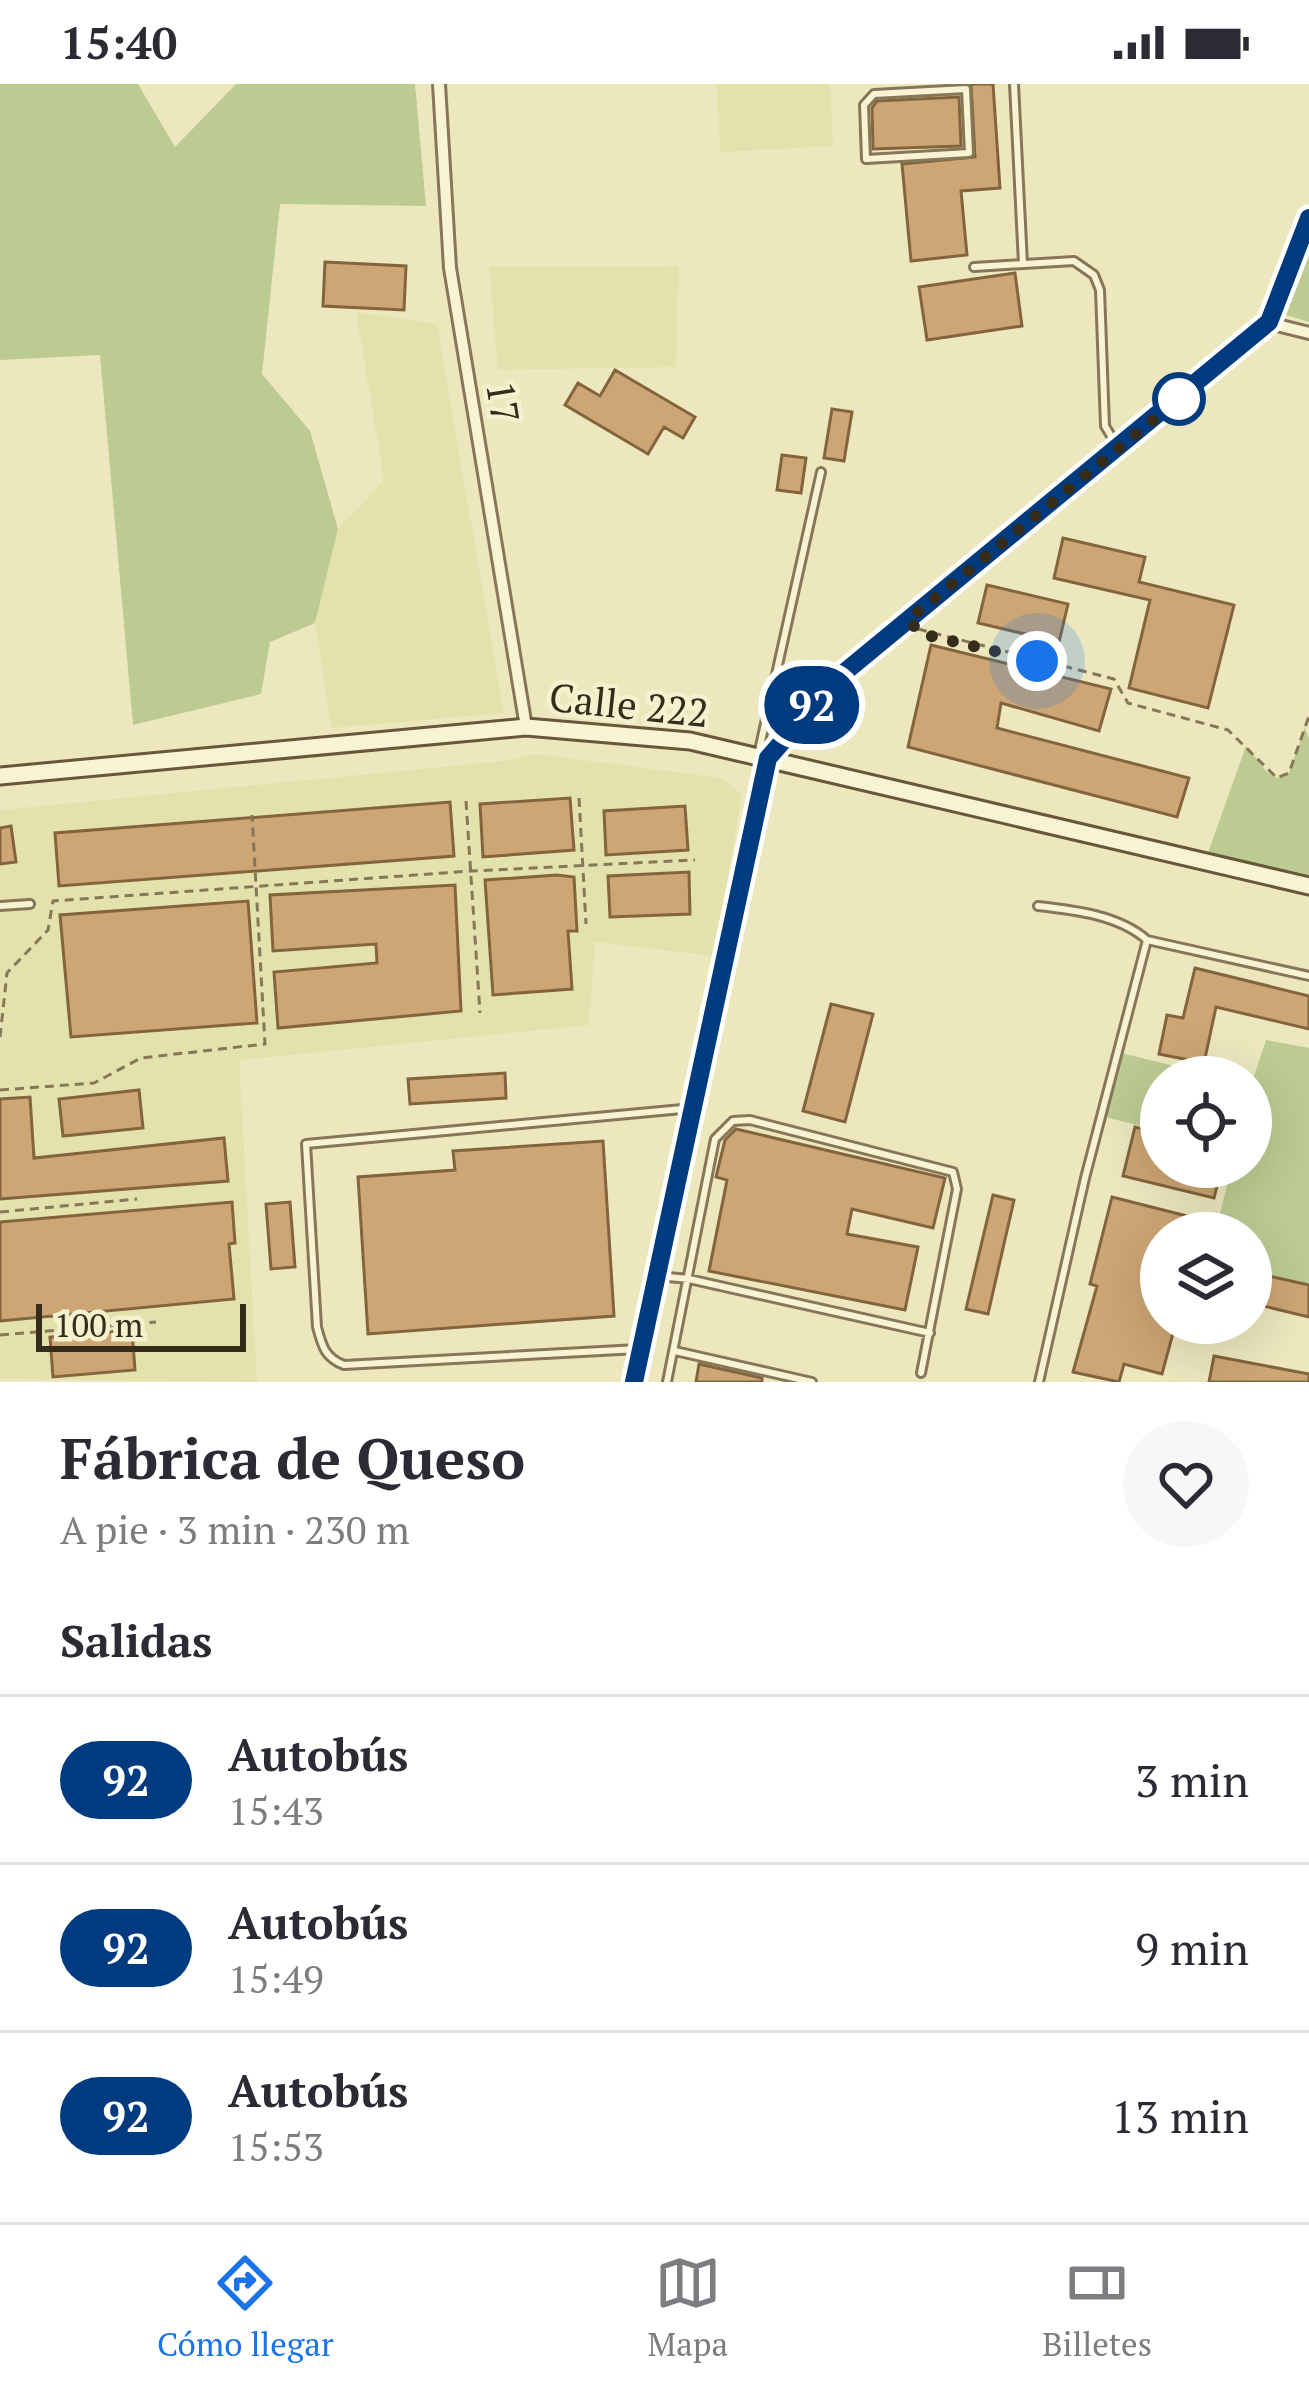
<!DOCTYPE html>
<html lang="es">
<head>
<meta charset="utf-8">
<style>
	body { margin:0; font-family:"PT Serif",serif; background:#f7f7f7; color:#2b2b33; height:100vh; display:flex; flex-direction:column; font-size:45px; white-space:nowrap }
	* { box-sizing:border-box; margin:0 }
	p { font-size:39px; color:#7c7c81 }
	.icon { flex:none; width:66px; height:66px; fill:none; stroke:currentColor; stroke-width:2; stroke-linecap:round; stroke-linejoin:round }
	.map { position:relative; height:1298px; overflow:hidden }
	.details { display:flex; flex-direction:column; background:#fff; flex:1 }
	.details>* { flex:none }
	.badge { padding:0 24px; border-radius:39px; font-size:42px; line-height:78px }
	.tools { position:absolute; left:1140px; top:972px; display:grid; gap:24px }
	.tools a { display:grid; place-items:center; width:132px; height:132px; border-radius:50%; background:#fff; box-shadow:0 12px 48px #0002; font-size:60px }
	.scale { position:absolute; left:36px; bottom:30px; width:210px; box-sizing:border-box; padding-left:12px; border:6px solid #352c1c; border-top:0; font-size:33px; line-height:42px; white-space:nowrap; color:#352c1c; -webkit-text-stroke:9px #f5f0ce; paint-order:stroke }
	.you { position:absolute; width:60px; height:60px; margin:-30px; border:9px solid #fff; border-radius:50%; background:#1a73e8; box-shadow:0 0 0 18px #1a73e833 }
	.map>.badge { position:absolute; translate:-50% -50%; box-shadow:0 0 0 6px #fff }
	h2 { padding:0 60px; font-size:45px; line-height:108px }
	.round { display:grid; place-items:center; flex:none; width:126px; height:126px; border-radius:63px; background:#f7f7f7 }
	.headline { display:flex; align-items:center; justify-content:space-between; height:204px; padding:0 60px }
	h1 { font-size:57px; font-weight:700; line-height:90px }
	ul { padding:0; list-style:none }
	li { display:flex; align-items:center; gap:36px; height:168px; padding:0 60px; border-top:3px solid #e1e1e2 }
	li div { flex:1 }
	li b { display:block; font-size:45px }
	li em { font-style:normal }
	li .badge { min-width:132px; font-weight:700; text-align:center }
	.status { display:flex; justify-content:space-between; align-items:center; height:84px; padding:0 60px; background:#fff; direction:ltr }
	.status svg { height:33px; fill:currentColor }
	.menu { display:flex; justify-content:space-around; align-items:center; height:168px; border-top:3px solid #e1e1e2; background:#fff; font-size:33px; color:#7c7c81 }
	.menu a { display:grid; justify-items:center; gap:6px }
	.menu .selected { color:#1a73e8 }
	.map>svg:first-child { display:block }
</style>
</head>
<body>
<div class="status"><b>15:40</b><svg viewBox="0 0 49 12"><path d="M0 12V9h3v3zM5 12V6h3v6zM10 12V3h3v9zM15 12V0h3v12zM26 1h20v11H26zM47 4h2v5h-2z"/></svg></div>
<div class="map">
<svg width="1309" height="1298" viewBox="0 0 1309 1298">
	<rect width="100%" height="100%" fill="#ede7be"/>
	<!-- farmland -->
	<path fill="#e3e2ac" d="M717 0H830L833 62 720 68Z
		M679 182 676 283 498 286 489 183Z
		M356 228 437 240 504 629 331 644 315 539 338 445 384 396Z
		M537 670 721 694 742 710 714 872 595 858 589 941 239 976 257 1298 0 1295V726L504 677Z"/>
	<!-- green -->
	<path fill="#bccb92" d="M0 0H138L175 63 236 0H415L426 122 280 120 262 290 310 347 338 445 315 539 270 558 261 610 133 641 100 271 0 276Z
		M1309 161V238L1283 230Z
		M1305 643 1309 655V802L1205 777 1246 662 1267 688 1278 694 1289 689Z
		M1266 956 1309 964V1201L1251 1188V1149H1227L1217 1140 1232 1083H1251V1001Z
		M1117 968 1219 993H1161V1047L1101 1032Z"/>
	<!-- building -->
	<path fill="#cca674" stroke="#84643d" stroke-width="3" d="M971 0H993L1000 104 961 107 967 171 911 177 902 80 975 73Z
		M959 13 961 62 873 65 872 24 877 17Z
		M325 178 406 182 404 226 323 222Z
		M1015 189 1022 242 927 256 919 203Z
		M615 286 695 333 683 354 664 343 648 370 565 321 578 299 600 312Z
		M832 325 852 328 844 377 824 374Z
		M782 371 806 374 801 409 777 406Z
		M1063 454 1145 473 1139 498 1234 521 1208 624 1129 604 1150 516 1054 494Z
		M987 501 1068 520 1059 558 978 539Z
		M931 561 1111 605 1099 647 1001 619 997 644 1189 694 1177 733 908 663Z
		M570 714 574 766 483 773 480 720Z
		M450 718 454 772 59 802 55 749Z
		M685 722 688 766 606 771 604 727Z
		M11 742 16 778 0 780V744Z
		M689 788 690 830 610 833 608 792Z
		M557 791 574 793 577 847H568L572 905 493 911 485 796Z
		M455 801 461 927 278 944 274 888 377 879 376 860 273 867 270 811Z
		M248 817 257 939 71 953 60 831Z
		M1195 884 1309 912V945L1216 923 1204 979 1159 970 1167 931 1183 934Z
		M831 920 873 930 845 1038 803 1027Z
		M505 989 506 1014 410 1020 408 995Z
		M139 1006 143 1044 63 1052 59 1015Z
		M30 1013 34 1074 224 1054 228 1097 0 1115V1015Z
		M1135 1043 1161 1050 1156 1070 1161 1071V1083H1222L1214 1114 1123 1092Z
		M736 1045 945 1094 933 1144 852 1125 847 1150 918 1163 905 1226 709 1187 727 1096 716 1093 725 1056Z
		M603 1057 614 1232 368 1250 358 1093 455 1086 453 1067Z
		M993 1111 1014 1116 988 1230 966 1225Z
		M1112 1113 1238 1145V1149H1161V1239L1175 1242 1162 1290 1124 1280 1119 1298 1073 1288 1097 1202 1090 1200Z
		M232 1118 235 1159 229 1160 234 1215 0 1237V1138Z
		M290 1118 295 1183 271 1185 266 1120Z
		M1251 1188 1309 1201V1233L1251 1219Z
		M132 1246 135 1286 53 1293 50 1253Z
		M1214 1272 1309 1290V1298H1209Z
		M699 1280 762 1294V1298H696Z"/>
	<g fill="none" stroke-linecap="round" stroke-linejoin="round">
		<!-- service casing -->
		<g stroke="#857757" stroke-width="12">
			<path id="service" d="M1014 0 1023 180
				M966 5 969 69 866 75 864 21 874 10Z
				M974 183 1074 177 1094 191 1100 206 1105 342 1117 362
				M758 671 821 388
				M0 822 30 820
				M1038 822C1074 826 1119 831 1147 856L1085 1094 1039 1298
				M1147 856 1309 892
				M658 1192 689 1195 930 1249
				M638 1265 344 1281C325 1274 322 1262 317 1243L306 1060 693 1024
				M675 1267 812 1298
				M667 1298 715 1055 733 1037 750 1036 953 1088 957 1105 921 1289"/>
		</g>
		<!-- minor casing -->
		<g stroke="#857757" stroke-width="16">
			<path id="minor" d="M439 0 450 184 526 643
				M1269 239 1309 249"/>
		</g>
		<!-- tertiary casing -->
		<g stroke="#857757" stroke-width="20">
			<path id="tertiary" d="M634 1298 768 673 840 592 1269 239 1309 134"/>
		</g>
		<!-- secondary casing -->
		<g stroke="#67583a" stroke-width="21">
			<path id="secondary" d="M0 692 526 643 690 657 1309 802"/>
		</g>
		<!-- path -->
		<path stroke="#857757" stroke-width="3" stroke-dasharray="9 6" stroke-linecap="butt" d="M918 545 1114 595 1128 619 1228 646 1277 694 1289 689 1309 632
			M579 714 586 840
			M466 717 480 929
			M0 953 7 889 48 846 53 817 471 787 695 776
			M0 1006 94 999 141 974 265 960 252 731
			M0 1128 137 1115
			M0 1251 156 1238"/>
		<!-- service -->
		<use href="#service" stroke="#f8f3d1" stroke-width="6"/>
		<!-- minor -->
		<use href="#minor" stroke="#f8f3d1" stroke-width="10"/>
		<!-- tertiary -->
		<use href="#tertiary" stroke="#f8f3d1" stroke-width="14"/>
		<!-- secondary -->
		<use href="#secondary" stroke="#f8f3d1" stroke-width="15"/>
	</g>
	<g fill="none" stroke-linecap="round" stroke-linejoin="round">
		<!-- line casing -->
		<g stroke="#fff" stroke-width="27">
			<path id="line" d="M634 1298 768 674 840 592 1269 238 1309 134"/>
		</g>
		<!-- line -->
		<use href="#line" stroke="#003b80" stroke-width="18"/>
		<!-- walk -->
		<path stroke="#352c1c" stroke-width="12" stroke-dasharray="0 21.6" d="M1037 577 922 550 908 536 1179 315"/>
	</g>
	<!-- markers -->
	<circle fill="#fff" stroke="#003b80" stroke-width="6" cx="1179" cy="315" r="24"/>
	<g text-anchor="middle" stroke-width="9" stroke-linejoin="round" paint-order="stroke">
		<!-- street labels -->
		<g font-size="39" fill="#352c1c" stroke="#f5f0ce">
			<text transform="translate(503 318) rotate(81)" y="14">17</text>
			<text transform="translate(629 621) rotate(6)" y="14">Calle 222</text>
		</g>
	</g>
</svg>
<div class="tools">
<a><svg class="icon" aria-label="locate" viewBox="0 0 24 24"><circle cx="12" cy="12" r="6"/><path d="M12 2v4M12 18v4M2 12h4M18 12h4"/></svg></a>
<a><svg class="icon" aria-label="layers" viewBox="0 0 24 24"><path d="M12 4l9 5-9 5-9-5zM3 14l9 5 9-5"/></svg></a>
</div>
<div class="scale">100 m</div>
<div class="you" style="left:1037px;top:577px"></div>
<b class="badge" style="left:812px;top:621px;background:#003b80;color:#fff">92</b>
</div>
<section class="details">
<div class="headline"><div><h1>Fábrica de Queso</h1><p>A pie · 3 min · 230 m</p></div><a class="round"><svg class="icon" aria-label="heart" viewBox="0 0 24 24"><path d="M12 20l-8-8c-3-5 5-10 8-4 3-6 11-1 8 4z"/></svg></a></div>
<h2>Salidas</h2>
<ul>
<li><span class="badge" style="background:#003b80;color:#fff">92</span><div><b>Autobús</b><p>15:43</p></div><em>3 min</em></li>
<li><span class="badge" style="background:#003b80;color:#fff">92</span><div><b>Autobús</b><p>15:49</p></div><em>9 min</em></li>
<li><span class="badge" style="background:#003b80;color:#fff">92</span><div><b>Autobús</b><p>15:53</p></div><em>13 min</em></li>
</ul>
</section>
<nav class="menu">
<a class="selected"><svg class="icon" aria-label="directions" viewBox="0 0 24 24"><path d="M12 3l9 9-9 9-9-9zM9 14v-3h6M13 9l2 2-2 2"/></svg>Cómo llegar</a>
<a><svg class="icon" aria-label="map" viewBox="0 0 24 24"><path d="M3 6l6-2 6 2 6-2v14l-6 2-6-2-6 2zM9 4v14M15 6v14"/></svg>Mapa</a>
<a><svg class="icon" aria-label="tickets" viewBox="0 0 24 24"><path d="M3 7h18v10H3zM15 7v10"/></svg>Billetes</a>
</nav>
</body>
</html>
